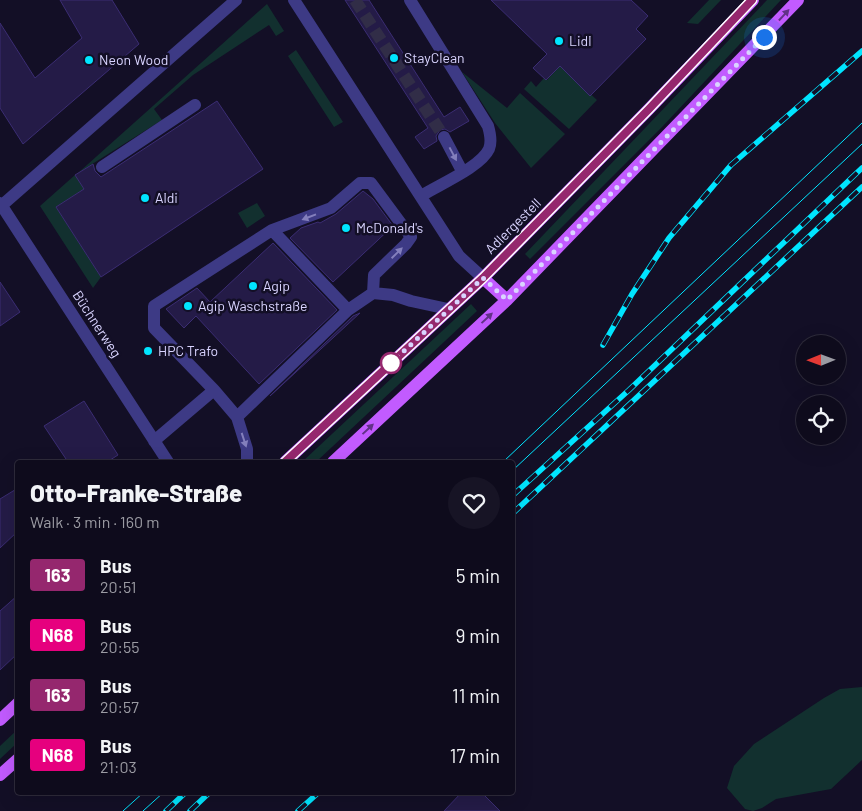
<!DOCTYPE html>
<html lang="en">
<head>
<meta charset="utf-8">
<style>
	body { margin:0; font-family:Barlow,sans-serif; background:#171425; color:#f1f3f6; height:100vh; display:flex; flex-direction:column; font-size:19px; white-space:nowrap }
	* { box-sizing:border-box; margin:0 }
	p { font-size:16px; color:#9b9ba3 }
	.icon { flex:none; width:28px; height:28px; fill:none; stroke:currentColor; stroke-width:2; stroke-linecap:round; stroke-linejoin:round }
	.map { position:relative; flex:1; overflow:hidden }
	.drawer { position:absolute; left:15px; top:460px; width:500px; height:335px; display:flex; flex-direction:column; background:#0e0b1c; border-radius:5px; box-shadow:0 5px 20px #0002,0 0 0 1px #2e2b3b }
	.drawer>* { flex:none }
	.badge { padding:0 10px; border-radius:4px; font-size:18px; line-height:32px }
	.needle { width:32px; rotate:269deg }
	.buttons { position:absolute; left:796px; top:335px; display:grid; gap:10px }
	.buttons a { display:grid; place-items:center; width:50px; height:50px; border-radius:50%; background:#0e0b1c; box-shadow:0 5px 20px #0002,0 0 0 1px #2e2b3b; font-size:25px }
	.you { position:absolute; width:25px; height:25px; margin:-12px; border:4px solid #fff; border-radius:50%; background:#1a73e8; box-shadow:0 0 0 8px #1a73e833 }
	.map>.badge { position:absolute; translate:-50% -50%; box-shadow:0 0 0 2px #fff }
	.round { display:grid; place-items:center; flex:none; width:52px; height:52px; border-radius:26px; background:#171425 }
	.overview { display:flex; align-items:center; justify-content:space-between; height:85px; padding:0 15px }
	h1 { font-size:24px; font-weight:800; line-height:38px }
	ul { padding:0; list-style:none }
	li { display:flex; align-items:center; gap:15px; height:60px; padding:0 15px }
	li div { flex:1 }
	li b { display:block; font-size:19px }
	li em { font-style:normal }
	li .badge { min-width:55px; font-weight:700; text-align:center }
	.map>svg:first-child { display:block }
</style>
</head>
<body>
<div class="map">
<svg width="862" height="811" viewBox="0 0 862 811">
	<rect width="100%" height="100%" fill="#130f26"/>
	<!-- green -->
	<path fill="#12302f" d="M709 0H721L698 24 687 23Z
		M767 0H781L662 127 530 259 525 254Z
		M267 4 284 31 276 36 269 25 193 75 154 109 162 120 78 173Z
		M296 50 343 122 334 127 288 56Z
		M560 66 597 100 569 129 524 89 531 81 536 87 544 78 547 80Z
		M462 72 507 108 520 93 565 134 531 168 495 123Z
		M75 175 84 189 56 207 101 277 93 288 40 206Z
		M257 203 265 216 247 228 238 213Z
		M471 304 477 311 316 462H302Z
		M862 687V760L831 789 776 799 762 808 753 811 745 809 727 788 734 766 754 744 824 698 840 689Z
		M17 730V743L0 759V746Z"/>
	<!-- building -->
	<path fill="#241b47" stroke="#3b2d73" d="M60 0H112L139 44 23 144 0 108V23L35 78 82 38Z
		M345 0H369L444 117 460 107 469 121 450 132 445 129 440 130 436 136 437 141 424 149 415 137 428 128Z
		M491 0H631L648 16 636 29 646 39 590 96 560 66 546 80 533 68 547 54Z
		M217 101 263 169 101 277 56 207 84 189 75 175 93 164 95 171 101 177Z
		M363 191 373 199 393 226 333 282 290 238 301 228 318 222 320 223 336 214Z
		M273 243 337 310 259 384 196 316 184 328 166 309 197 288 210 302Z
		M0 282 20 312 0 326Z
		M360 313 270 396 353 316Z
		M84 401 118 455 107 462H68L44 426Z
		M18 488V531L0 548V499Z
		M18 595V653L0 670V611Z
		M462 792H481L500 811H444Z"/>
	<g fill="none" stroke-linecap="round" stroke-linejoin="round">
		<!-- minor-tunnel -->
		<path stroke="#312d47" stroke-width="12" stroke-dasharray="12 6" stroke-linecap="butt" d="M355 0 444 137"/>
		<!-- minor -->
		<path stroke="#3d3a85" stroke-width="12" d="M294 0 459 256 483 278
			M410 0 488 126C490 133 492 142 489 149 481 167 438 185 421 196
			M444 137 462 171
			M102 167 195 105
			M0 203 168 462
			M0 207 236 0
			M348 310 373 293 393 295 411 301 448 309
			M237 417 348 310 272 230
			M154 441 214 390
			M247 462V449L237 417 214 390 154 328V306L272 230 331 208 360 183H371L411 237 406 244 374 275 373 293"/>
		<!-- major -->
		<path stroke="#c25bff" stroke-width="12" d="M483 278 507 300
			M285 462 483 278 649 109 753 0
			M333 462 507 300 798 0
			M0 720 18 703
			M0 775 18 759"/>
		<!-- tram -->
		<path stroke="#00e5ff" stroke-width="1" d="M503 462 862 123
			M512 471 862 144
			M123 811 144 792
			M143 811 164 792"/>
		<!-- rail casing -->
		<g stroke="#00e5ff" stroke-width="5.5">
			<path id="rail" d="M603 345 632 294 669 238 731 165 862 51
				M512 496 629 390 862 168
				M512 514 862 187
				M166 811 186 792
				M190 811 210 792
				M298 811 319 792"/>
		</g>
		<!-- rail -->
		<use href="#rail" stroke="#130f26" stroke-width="4" stroke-dasharray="11" stroke-linecap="butt"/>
	</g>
	<!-- one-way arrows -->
	<defs><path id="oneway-solid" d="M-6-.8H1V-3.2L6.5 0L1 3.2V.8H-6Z" transform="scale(1.25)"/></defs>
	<g fill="#623188">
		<use href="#oneway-solid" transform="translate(784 15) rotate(-47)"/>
		<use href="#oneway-solid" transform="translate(487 318) rotate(-43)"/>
		<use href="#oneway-solid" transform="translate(368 429) rotate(-43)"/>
	</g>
	<g fill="#837fbc">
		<use href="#oneway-solid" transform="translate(453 154) rotate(62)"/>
		<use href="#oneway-solid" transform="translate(309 217) rotate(159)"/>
		<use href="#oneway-solid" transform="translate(397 253) rotate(-44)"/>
		<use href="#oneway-solid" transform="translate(244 440) rotate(72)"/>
	</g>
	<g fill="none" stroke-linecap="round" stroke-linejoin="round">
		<!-- line casing -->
		<g stroke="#fff" stroke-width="11">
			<path id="line" d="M285 462 483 278 649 109 752 0"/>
		</g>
		<!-- line -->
		<use href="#line" stroke="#95276e" stroke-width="8"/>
		<!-- walk -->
		<path stroke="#d9d4ff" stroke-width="5" stroke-dasharray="0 9" d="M391 363 483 278 507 300 764 37"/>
	</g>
	<!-- markers -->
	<g fill="#00e5ff" stroke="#130f26" stroke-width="2">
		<circle cx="559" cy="41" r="5"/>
		<circle cx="394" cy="58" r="5"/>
		<circle cx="89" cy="60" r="5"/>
		<circle cx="145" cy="198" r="5"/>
		<circle cx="346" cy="228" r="5"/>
		<circle cx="253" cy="286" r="5"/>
		<circle cx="188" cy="306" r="5"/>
		<circle cx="148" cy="351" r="5"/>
	</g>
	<circle fill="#fff" stroke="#95276e" stroke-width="2.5" cx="391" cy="363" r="10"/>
	<g text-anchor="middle" stroke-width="5" stroke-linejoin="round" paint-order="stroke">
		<!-- poi labels -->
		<g font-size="14" fill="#d9d4ff" stroke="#130f26" text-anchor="start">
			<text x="569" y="46">Lidl</text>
			<text x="404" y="63">StayClean</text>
			<text x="99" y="65">Neon Wood</text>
			<text x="155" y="203">Aldi</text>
			<text x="356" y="233">McDonald's</text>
			<text x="263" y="291">Agip</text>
			<text x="198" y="311">Agip Waschstraße</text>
			<text x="158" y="356">HPC Trafo</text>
		</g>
		<!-- street labels -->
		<g font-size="14" fill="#d9d4ff" stroke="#130f26">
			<text transform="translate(513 226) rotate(-45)" y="5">Adlergestell</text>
			<text transform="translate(97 324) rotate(57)" y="5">Büchnerweg</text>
		</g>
	</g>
</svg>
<div class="buttons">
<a><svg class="needle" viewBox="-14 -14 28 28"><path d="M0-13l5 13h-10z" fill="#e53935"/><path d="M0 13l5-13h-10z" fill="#9b9ba3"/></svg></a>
<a><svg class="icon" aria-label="locate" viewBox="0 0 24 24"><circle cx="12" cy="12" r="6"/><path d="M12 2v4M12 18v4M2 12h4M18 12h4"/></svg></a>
</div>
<div class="you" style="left:764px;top:37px"></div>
<section class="drawer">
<div class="overview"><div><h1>Otto-Franke-Straße</h1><p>Walk · 3 min · 160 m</p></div><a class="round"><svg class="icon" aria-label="heart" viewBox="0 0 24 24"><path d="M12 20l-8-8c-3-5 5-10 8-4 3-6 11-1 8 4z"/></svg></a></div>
<ul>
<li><span class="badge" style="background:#95276e;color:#fff">163</span><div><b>Bus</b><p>20:51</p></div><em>5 min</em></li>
<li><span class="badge" style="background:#e6007e;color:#fff">N68</span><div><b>Bus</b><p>20:55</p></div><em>9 min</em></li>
<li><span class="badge" style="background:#95276e;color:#fff">163</span><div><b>Bus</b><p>20:57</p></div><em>11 min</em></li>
<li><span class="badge" style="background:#e6007e;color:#fff">N68</span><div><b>Bus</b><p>21:03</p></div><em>17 min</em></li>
</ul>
</section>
</div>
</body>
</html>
